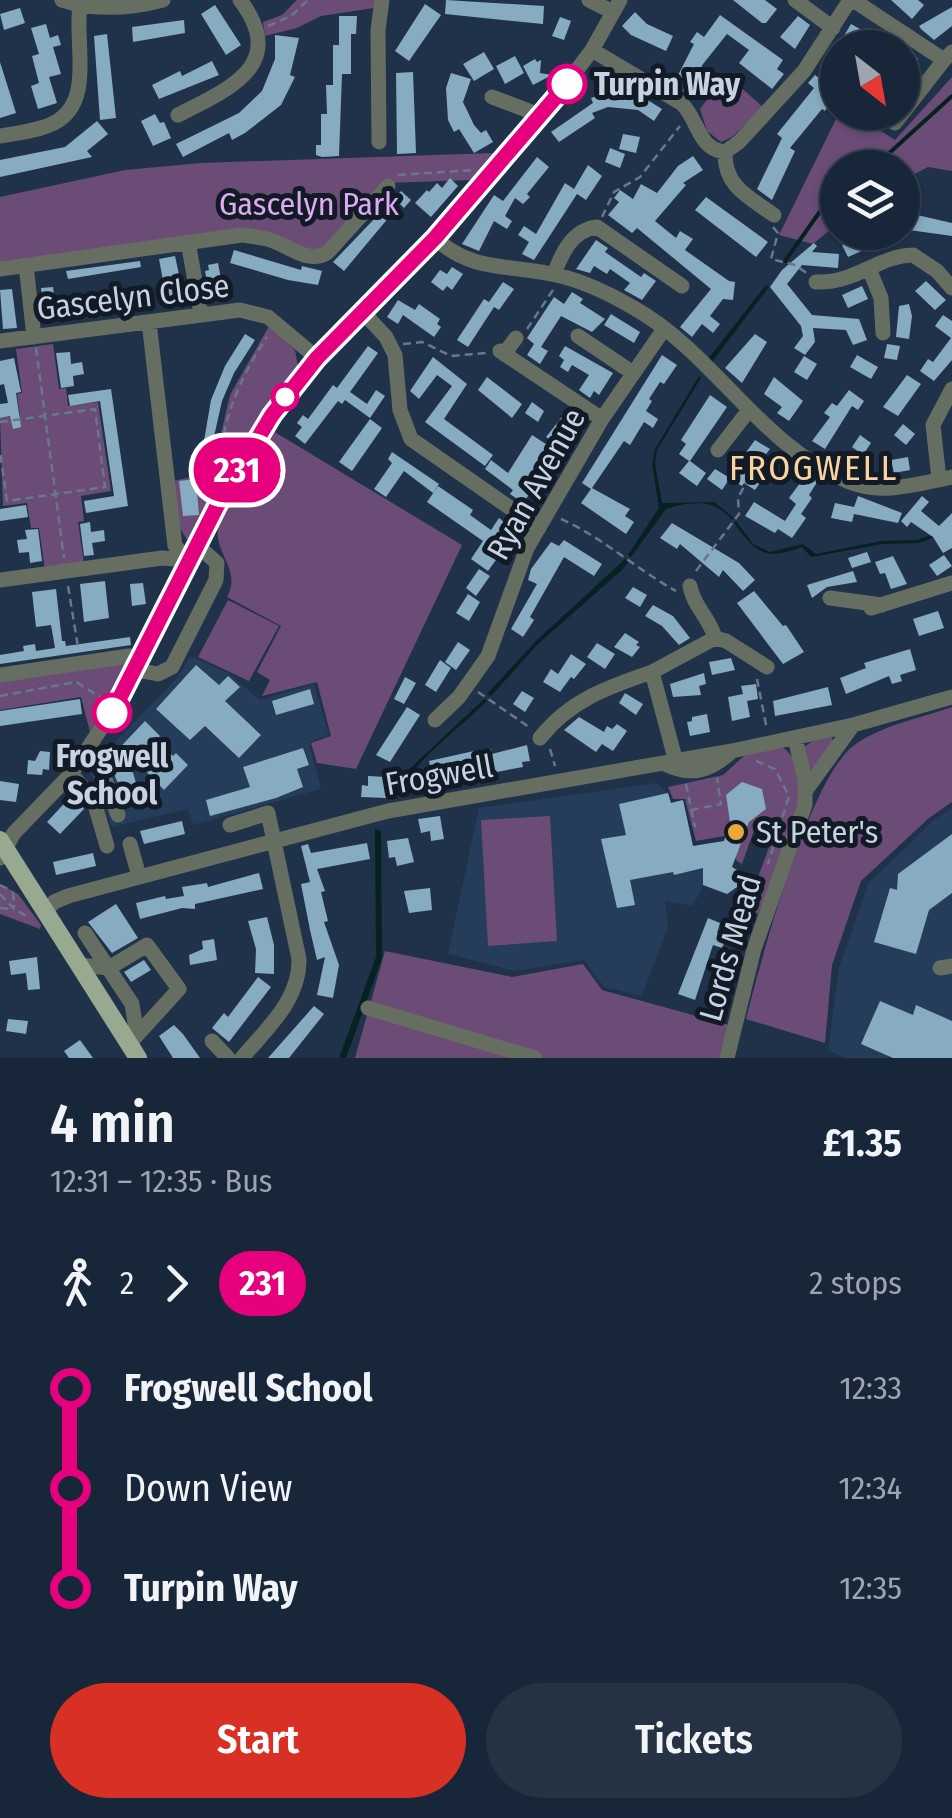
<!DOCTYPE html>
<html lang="en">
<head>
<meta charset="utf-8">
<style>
	body { margin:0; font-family:"Fira Sans Condensed",sans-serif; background:#243243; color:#f1f3f6; height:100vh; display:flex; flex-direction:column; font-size:38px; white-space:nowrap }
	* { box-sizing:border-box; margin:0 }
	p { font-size:32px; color:#9ea5ae }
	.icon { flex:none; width:55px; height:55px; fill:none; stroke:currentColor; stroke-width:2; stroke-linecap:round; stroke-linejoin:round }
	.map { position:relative; height:1058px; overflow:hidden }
	.details { display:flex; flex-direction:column; background:#172638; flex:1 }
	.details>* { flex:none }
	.badge { padding:0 20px; border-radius:32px; font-size:35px; line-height:65px }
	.needle { width:65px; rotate:149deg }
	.buttons { position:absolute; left:820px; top:30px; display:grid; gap:20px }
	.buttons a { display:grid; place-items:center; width:100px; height:100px; border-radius:50%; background:#172638; box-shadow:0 2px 8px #0004,0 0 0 2px #364353; font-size:50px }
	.map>.badge { position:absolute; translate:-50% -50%; box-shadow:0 0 0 5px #fff }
	.legs { display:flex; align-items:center; gap:15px; height:110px; padding:0 50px; font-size:32px }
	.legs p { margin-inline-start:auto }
	.headline { display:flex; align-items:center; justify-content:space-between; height:170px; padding:0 50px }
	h1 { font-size:55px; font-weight:600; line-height:75px }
	.action { display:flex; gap:20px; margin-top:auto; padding:20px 50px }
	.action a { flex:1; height:115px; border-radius:60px; background:#d93025; color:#fff; font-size:40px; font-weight:600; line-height:115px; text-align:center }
	.action a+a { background:#243243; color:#f1f3f6 }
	ul { padding:0 50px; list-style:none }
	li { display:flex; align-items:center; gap:35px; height:100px; font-size:38px }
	li i { display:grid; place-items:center; width:15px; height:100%; margin:0 12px; background:currentColor }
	li i::after { content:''; width:25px; height:25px; margin:-12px; border:8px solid; border-radius:50%; background:#172638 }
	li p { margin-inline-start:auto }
	li:first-child i { background:linear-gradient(#0000 50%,currentColor 0) }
	li:last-child i { background:linear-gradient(currentColor 50%,#0000 0) }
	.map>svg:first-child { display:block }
</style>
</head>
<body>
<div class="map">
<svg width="952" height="1058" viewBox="0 0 952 1058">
	<rect width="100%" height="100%" fill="#1f324a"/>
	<!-- built -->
	<path fill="#253c5a" d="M190 656 228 673 260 700 314 684 329 735 309 742 321 789 193 825 188 809 112 827 89 769 178 677Z
		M656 783 668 793 671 803 683 800 693 846 724 841 711 869H703V885L693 906 665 901 668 926 642 996 604 987 584 960 515 971 448 954 479 808Z
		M952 808V1058H845L828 1050 839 968 868 884 934 820Z"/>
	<!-- green -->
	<path fill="#6a4c76" d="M297 0H375L374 8 321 16 297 28 265 36 263 22 282 15Z
		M729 77 763 107 732 137 721 142 707 131 700 109 721 81Z
		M952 77V171L928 167 903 180 902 168H838L837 224 813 244 779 235 839 113H853L895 140Z
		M493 153 471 180 387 183 320 255 268 235 0 264V197L125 170 201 163Z
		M269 326 295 350 298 366 231 464 192 538 187 540 180 528 174 481 212 472 230 395Z
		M53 344 59 389 66 388 68 406 98 402 111 491 81 496 84 521 78 522 84 564 45 570 39 528H31L27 503 3 506 0 418 20 415 17 394 22 393 16 349Z
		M273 431 462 545 356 769 317 763 311 743 331 736 317 682 262 696 270 680 257 672 281 626 227 597C242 570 214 554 218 527Z
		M228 600 279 626 249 681 198 657Z
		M137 651 90 732 81 697 0 710V672Z
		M952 707V802L929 818 861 881 832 965 825 1043 746 1019C761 960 808 783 852 747 878 726 921 718 952 707Z
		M832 737 833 742 810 776 804 753 805 746 813 741Z
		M782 747C828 777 773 877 758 914L746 910 775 831 756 825 742 864 737 861 724 836 696 841 685 799H673L668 787 723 775 744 756Z
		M550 816 557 941 488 946 481 820Z
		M0 884 18 894 41 925 40 929 0 914Z
		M385 951 512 977 583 964 602 990 729 1025 722 1058H355Z"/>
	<!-- water -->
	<path fill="#072122" d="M766 285 769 287 712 362 708 359Z
		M699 376 701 378 657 450 655 463 662 503 714 502 734 518 732 520C716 499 690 501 666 509L631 557 628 555 659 508 652 464 655 449Z
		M736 521 753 544 770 552 803 544 816 554 881 541 917 540 952 528V531L919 543 883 544 811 557 802 547C765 561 756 553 734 523Z
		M625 559 628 562 622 570 538 644 491 696 487 694 536 641Z
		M484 699 487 701C461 727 413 762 398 793H394L403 775Z
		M375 829 381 831 382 958 346 1058H339L376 957Z"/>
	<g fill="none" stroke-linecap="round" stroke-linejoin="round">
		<!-- stream -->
		<path stroke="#072122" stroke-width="4" d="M861 168 886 156 952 96
			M785 261 838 186"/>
	</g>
	<!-- building -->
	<path fill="#87abc1" d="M446 0 544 6 543 24 445 14Z
		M733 0H765L777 9 766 23H762Z
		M891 0H918L924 5 912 19Z
		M425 4 441 15 409 61 395 51Z
		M215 5 241 45 226 55 201 14Z
		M952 7V26L934 40 921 29 919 26Z
		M20 8 25 23 4 30 0 14Z
		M635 12 647 24 673 36 666 51 631 35 622 26Z
		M720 15 783 60 777 69 784 74 772 89 739 63 749 50 727 34 703 64 687 94 673 85 694 44 690 42 697 32 704 37Z
		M339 16H357L356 34H351V74H342L339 156 322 157 316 155V145H321V114H327L326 85H333V45H339Z
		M798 16 810 25 795 49 780 37Z
		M560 17 571 21 564 40 552 36Z
		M184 20 185 33 133 42 132 27Z
		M46 24 50 38 58 35 61 45 53 47 61 74 49 77 57 103 38 109 31 86 39 83 32 56 39 54 31 28Z
		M851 24 880 40 884 34 892 39 887 45 892 48H857L842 39Z
		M107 34 116 118 100 120 94 36Z
		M275 35 299 38 290 75 295 77 281 105 245 133 232 140 229 133 183 157 176 144 239 113 262 91 275 59Z
		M484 52 494 69 474 81 463 64Z
		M902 54 918 58 912 78 902 75Z
		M515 56 524 73 505 84 496 66Z
		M535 59 537 62 541 60 540 73 552 75 533 85 523 66Z
		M212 61 219 75 159 99 152 85 180 71 182 76Z
		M838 61V89L825 111 822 109 790 148 795 151 772 200 757 189 782 138 777 134 814 88 808 83 815 75 823 81Z
		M0 62 16 113 0 118Z
		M413 72 416 153 397 154 396 73Z
		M451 73 471 79 463 102 474 125 481 133 486 130 493 142 474 153 459 129 454 132 448 120 446 88Z
		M608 92 609 95 646 99 662 109 654 121 638 110 608 107 592 113 595 118 559 142 551 132 593 103 591 98Z
		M870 112H889L884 121 886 129 867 124Z
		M155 114 160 123 164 122 171 138 153 146 141 121Z
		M97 121 108 134 87 151 92 157 0 177V160L65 147Z
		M623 134 640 137 636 153 619 149Z
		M610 148 625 154 620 168 605 162Z
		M693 156 703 170 683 183 686 185 655 221 676 238 680 231 693 239 685 250 729 281 735 282 733 300 723 299 710 316 720 324 713 333 702 324 692 337 680 327 711 289 637 228 632 233 608 215 619 202 614 198 620 190 633 199 641 184 657 193 678 166Z
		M537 157 549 167 527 194 530 197 523 204 515 198 505 216 512 221 507 229 494 221 479 251 462 244 494 195 503 201Z
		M588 165 602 176 586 200 577 194 534 260 522 254 529 242 518 235 524 226 536 234 565 183 574 189Z
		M450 178 458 186 431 217 415 203 427 190 429 192 437 183 442 188Z
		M401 191 411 200 404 208 400 204 344 271 333 262Z
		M706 197 768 242 756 257 695 210Z
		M917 215 952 223V236L902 229V217L916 219Z
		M872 232H886L866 249 848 257 842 245Z
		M596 240 608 248 605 252 641 277 644 273 656 281 642 300 624 290 630 283 610 269 607 274 594 266 590 273 576 269Z
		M814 243 817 246 812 252 839 254 838 268 802 265 787 284 812 315 859 319 867 340 853 345 846 330 813 328 815 342 805 355 794 348 803 336 801 326 770 287 782 270Z
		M234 250 301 270 302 266 322 271 318 285 288 280 230 263Z
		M175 256 183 293 166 297 159 259Z
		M140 261 141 267 68 279 66 271Z
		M218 263 223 290 209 293 205 271 209 270 208 265Z
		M452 267 463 274 452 290 447 286 443 291 431 282 440 270 447 274Z
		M926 281 946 300 935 310 915 291Z
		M503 282 514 289 499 310 494 307 468 347 457 340 484 299 489 302Z
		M862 286 868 299 848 308 842 295Z
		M53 287 56 310 44 312 41 288Z
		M12 289 17 328 3 329 0 290Z
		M572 292 583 299 580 303 605 319 592 332 561 316 541 347 548 351 540 364 527 355 534 344 527 338 554 297 564 304Z
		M398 300 415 310 419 304 440 319 437 324 441 327 434 337 403 315 398 324 387 317Z
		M909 304 912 316 909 339 896 337 899 306Z
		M611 314 640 332 634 343 604 325Z
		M943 315 952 321V360L934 381 920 371 928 359 933 362 951 338 935 326Z
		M245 334 255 340 234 373 222 401 213 441 211 471 199 470 211 400 225 366Z
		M755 334 767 342 742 383 725 368Z
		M887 344 900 346 897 360 884 358Z
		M368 346 378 353 350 392 367 404 376 390 385 396 370 418 345 400 342 404 338 401 305 444 295 436 302 427 297 423 303 415 308 419 333 385 337 388Z
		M565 346 613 373 599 395 594 391 590 398 579 390 589 375 572 365 568 372 560 367 564 360 559 356Z
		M70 352 71 364 82 362 84 374 73 376 74 386 61 388 56 353Z
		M662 355 677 365 664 384 660 382 649 399 652 401 646 411 658 419 653 428 644 422 630 445 624 441 592 488 630 509 625 516 634 522 626 534 581 503 591 489 582 483Z
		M857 355 878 367 871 379 850 367Z
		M804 356 817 364 807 380 794 372Z
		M433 357 467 384 444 419 493 455 485 466 425 422 452 386 437 375 419 399 410 391Z
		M14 358 21 392 16 393 21 427 13 429 10 416 0 418V404L8 403 4 384 0 385V361Z
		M907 375 921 384 898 416 883 407Z
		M487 377 522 404 512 418 478 390Z
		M774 377 803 401 789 421 777 413 782 407 764 394Z
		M111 389 128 506 86 513 84 501 114 496 100 401 70 406 68 395Z
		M849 390 864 401 858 410 852 406 825 449 812 441 830 417 824 413 832 403 837 406Z
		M710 395 727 407 690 461 706 473 697 486 679 473 689 461 679 454 686 444 681 440Z
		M532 402 544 411 538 422 525 413Z
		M565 413 577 421 561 447 546 437Z
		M370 419 382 428 352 471 339 462Z
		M903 424 915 434 906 445 894 435Z
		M532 435 549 446 530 476 538 482 523 503 510 494 513 490 485 469 491 460 508 473Z
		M860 435 871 443 863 455 852 447Z
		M755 440 770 449 756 467 766 474 755 490 744 483 742 486 732 480 750 458 744 455Z
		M392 452 439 484 433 493 404 471 386 497 374 489 392 463 388 459Z
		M908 457 910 470 894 473 891 460Z
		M715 469 730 478 722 490 707 479Z
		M804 470 819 479 809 495 812 498 801 514 806 518 792 538 778 529 775 533 745 516 754 502 785 521 796 504 789 498 800 483 796 481Z
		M196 479 199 515 183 516 179 481Z
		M438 486 473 510 470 515 491 530 499 518 509 526 494 548 501 553 488 571 471 559 483 541 427 502Z
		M858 496 902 513 898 523 854 514 852 522 831 518 835 503 854 507Z
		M922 496 929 502 921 511 939 526 952 513V548L943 553 933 537 911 522 907 527 901 521Z
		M26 505 28 517 0 521V509Z
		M90 522 91 532 104 530 105 541 92 543 94 555 84 556 80 524Z
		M672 523 739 563 755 580 743 591 723 570 719 577 680 544 677 549 660 538Z
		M38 529 42 561 30 563 29 552 19 553 17 540 27 539 25 530Z
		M564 540 602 564 594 576 564 557 530 617 534 620 523 637 511 629 537 584 528 580 531 569 551 542 559 546Z
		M867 552 871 562 852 568 848 558Z
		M944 555 952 566 937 576 929 565Z
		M893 556 907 584 891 589 885 573 880 574 875 562Z
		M479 569 490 576 476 596 466 588Z
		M853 571 857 582 827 587 812 598 807 585Z
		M105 581 109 618 84 622 80 584Z
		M143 583 146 604 132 606 130 584Z
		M633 587 647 595 640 607 625 598Z
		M56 589 62 641H65L66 646 130 637 131 645 0 664V655L24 651 23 646 35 644 36 651 55 648 51 625 36 627 32 592Z
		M754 591 783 626 786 625 804 652 783 664 737 603Z
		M468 594 480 602 469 621 456 613Z
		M653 605 673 616 690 638 679 645 662 626 645 616Z
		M938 611 944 628 919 636 913 619Z
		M625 633 639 642 636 645 640 647 632 657 614 647Z
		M458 642 470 650 456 670 445 662Z
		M597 643 615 654 605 669 587 657Z
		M910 649 916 670 900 675 902 681 892 684 889 676 846 694 840 678 866 668 864 663Z
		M571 654 586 664 574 679 571 677 560 692 543 682 551 669 558 674Z
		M731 658 735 670 712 675 709 662Z
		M440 660 451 668 436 692 425 685Z
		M196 665 219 685 228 676 240 687 225 701 261 735 239 758 205 726 190 740 156 709Z
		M704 673 706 684 699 686 701 695 673 697 670 684Z
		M405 677 416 683 404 704 394 699Z
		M756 684 758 699 747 701 750 717 732 721 728 697 743 694 741 686Z
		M828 687 832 705 775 716 773 701Z
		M310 689 314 704 276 715 272 701Z
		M522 691 534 698 525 712 513 704Z
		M625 693 643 704 636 715 619 703Z
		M80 699 82 714 0 726V711Z
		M407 707 420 715 390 762 376 755Z
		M707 714 710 732 690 736 687 722 692 721V717Z
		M579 717 604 732 607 726 612 729 617 724 627 731 613 751 602 744 596 752 564 730Z
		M145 721 160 736 156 740 173 756 176 753 188 765 164 790 127 752 138 790 123 795 108 760Z
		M527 745 530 761 522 762 523 767 434 784 429 761 474 751 491 749 492 754Z
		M303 748 309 765 297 769 303 787 276 798 210 816 206 800 250 787 243 767Z
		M40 751 50 752 49 770 43 769 42 775 27 774 28 760 35 761Z
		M368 776 387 777 386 798 361 797 362 785 368 786Z
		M0 781 19 784 16 802 0 800Z
		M742 782 762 789 766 809 749 822 732 867 737 870 740 885 727 894 703 885V868L674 875 673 872 630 880 635 905 617 908 601 839 626 835 619 804 668 793 671 803 683 800 693 846 724 841 730 822 726 795Z
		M74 793 84 809 60 834 47 822Z
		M440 816 444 839 431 841 430 831 421 833 418 819Z
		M182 821 185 834 144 844 140 831Z
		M952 834V893L929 910 916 954 874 942 890 888 897 890 898 874Z
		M408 838 414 862 397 866 395 857 389 858 387 841Z
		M367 843 370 859 317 869 325 891 321 892 328 921 324 922 339 965 333 998 317 995 325 957 317 960 310 930 301 884 310 882 301 846 308 844 311 853Z
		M93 853 96 866 56 875 53 862Z
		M259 873 263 889 195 904V909L182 908 140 919 136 903 165 896 166 899 184 896 182 887 207 883 208 887Z
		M430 888 432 910 409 913 404 891Z
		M116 904 138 938 112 953 88 922Z
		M267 917 274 945V974L255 973 256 949 248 921Z
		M708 918 720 923 717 933 727 936 722 948 713 945 695 1000 678 994Z
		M214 939 217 960 190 965 189 955 203 949 202 941Z
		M37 957 40 989 28 990 26 973 11 975 9 961Z
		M144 960 151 970 131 982 124 972Z
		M258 977 271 987 229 1042 212 1028 224 1013 228 1017Z
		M880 1001 913 1015 916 1005 952 1021V1058H893L861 1044Z
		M314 1006 324 1014 289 1058H268Z
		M8 1019 28 1021 26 1034 6 1031Z
		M174 1025 183 1034 200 1058H173L159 1036Z
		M80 1040 93 1058H69L64 1051Z"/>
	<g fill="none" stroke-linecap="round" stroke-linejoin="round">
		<!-- path -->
		<path stroke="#68788c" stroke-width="2.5" stroke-dasharray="8 5" stroke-linecap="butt" d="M268 26 291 16 308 0
			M398 175 474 170
			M602 217 614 192 640 177 680 126
			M773 227 778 233 771 259 795 265 808 274
			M527 329 553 290
			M403 344 422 342 451 356 487 353
			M36 348 64 558
			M0 422 95 409 105 487 7 501 0 452
			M221 473C219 423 240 378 267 337
			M561 519C602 537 636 569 676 591
			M696 571 739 514 738 498 749 477 725 460
			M68 586 78 647
			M757 679 767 730
			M478 692 529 727
			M0 696 76 682 102 698
			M550 749 555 766
			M756 761 775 769 789 796 768 864
			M686 784 695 827
			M691 810 721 804 717 778
			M0 885 12 891
			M13 892 14 907
			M0 894 14 909 30 918
			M0 908 12 909"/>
		<!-- minor -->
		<path stroke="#656e61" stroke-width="15" d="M62 0C96 11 129 9 163 0
			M589 0 613 12
			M795 0 833 28
			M853 0 944 60 952 52
			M592 50 681 103C699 119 697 149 725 152L739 142 804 71 850 0
			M492 97 542 116
			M178 115C229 89 289 65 240 0
			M895 123 944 60
			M0 136C17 133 38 131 54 123 95 102 74 43 80 6
			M379 142 378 30 382 0
			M725 152C724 187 749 197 774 215
			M435 238C472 273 511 264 556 275 584 281 610 294 634 308 714 353 760 445 847 481 882 496 917 484 952 477
			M188 242 201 314
			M26 265 34 337
			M0 269 242 235C250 236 259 237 267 239 288 244 308 266 328 252L388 186
			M870 271 881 298 883 333
			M554 274C562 253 572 230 597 227L682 286
			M816 282C858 283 877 256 913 255L937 271 952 288
			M362 311 386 337 395 355 400 410 411 439 539 528
			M149 322 175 546 190 561
			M578 336 633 373
			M0 341 240 310 268 317 317 358
			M500 351 602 419
			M504 354 516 338
			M718 450 749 410
			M939 479 933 425 952 389
			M0 580 162 558 186 560
			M690 586C693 606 710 618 715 638
			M830 598 882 605
			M871 608 952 583
			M137 670 158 674 172 667 216 580 217 563 197 545
			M652 672 715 638 726 641 767 667
			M0 675 129 656 143 658
			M435 720 459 697 488 656 527 548 602 419 664 329
			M540 738C570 700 608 687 652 672L676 762
			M89 749 106 782 118 815
			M665 764C691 777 711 771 732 751
			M71 774 93 798 107 846
			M806 790 853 725
			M230 825 268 813 299 959C300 1000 267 1028 242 1058
			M130 844 139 876
			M0 858 14 833 71 774 123 695 217 506 272 415 317 358 435 238 542 116 592 50 620 0
			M45 912 54 902 68 896 388 811 732 751 853 725 952 697
			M85 933 132 1004 137 1035
			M79 965 109 968 147 945 179 989 129 1044
			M940 968 952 966
			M368 1008 535 1058
			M212 1041 228 1058
			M727 1058 754 949 805 805V780L795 738"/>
		<!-- major -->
		<path stroke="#97a98f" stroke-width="18" d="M0 840 138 1058"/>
	</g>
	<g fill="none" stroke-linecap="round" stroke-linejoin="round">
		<!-- line-1 casing -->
		<g stroke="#fff" stroke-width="22">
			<path id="line-1" d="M112 713 217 506 272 415 317 358 435 238 567 84"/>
		</g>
		<!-- line-1 -->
		<use href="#line-1" stroke="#e6007e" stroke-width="15"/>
	</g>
	<!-- markers -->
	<g fill="#fff" stroke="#e6007e" stroke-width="5">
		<circle cx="567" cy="84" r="18"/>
		<circle cx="285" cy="397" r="12"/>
		<circle cx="112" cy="713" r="18"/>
	</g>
	<circle fill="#eca93a" stroke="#111a25" stroke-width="4" cx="736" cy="832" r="10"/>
	<g text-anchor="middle" stroke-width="10" stroke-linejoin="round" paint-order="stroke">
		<!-- stop labels -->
		<g font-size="32" font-weight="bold" fill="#c7d3e2" stroke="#111a25" text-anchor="start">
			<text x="594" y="95">Turpin Way</text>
			<text x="112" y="767" text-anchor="middle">Frogwell<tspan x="112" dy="37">School</tspan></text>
		</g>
		<!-- park labels -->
		<g font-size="32" fill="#dcabf1" stroke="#111a25">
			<text x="309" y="215">Gascelyn Park</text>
		</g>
		<!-- street labels -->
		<g font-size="32" fill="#c7d3e2" stroke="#111a25">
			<text transform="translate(133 297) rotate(-7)" y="11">Gascelyn Close</text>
			<text transform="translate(536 484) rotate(-61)" y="11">Ryan Avenue</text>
			<text transform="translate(439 775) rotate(-10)" y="11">Frogwell</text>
			<text transform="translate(730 948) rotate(-74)" y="11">Lords Mead</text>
		</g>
		<!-- poi labels -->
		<g font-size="32" fill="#c7d3e2" stroke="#111a25" text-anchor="start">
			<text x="756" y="843">St Peter's</text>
		</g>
		<!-- neighbourhood labels -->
		<g font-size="35" letter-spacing="2.5" fill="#fad4a0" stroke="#111a25">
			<text x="814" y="480">FROGWELL</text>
		</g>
	</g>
</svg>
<div class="buttons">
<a><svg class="needle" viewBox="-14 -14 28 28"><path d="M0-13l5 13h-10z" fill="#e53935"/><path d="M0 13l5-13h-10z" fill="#9ea5ae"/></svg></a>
<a><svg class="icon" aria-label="layers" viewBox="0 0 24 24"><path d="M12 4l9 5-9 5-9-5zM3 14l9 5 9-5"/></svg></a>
</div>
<b class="badge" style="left:237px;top:470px;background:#e6007e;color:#fff">231</b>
</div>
<section class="details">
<div class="headline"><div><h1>4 min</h1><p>12:31 – 12:35 · Bus</p></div><b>£1.35</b></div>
<div class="legs"><svg class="icon" aria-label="walk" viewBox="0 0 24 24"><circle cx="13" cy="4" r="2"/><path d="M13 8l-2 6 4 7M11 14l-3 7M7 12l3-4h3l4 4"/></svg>2<svg class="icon" aria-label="forward" viewBox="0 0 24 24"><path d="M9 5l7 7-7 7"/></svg><b class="badge" style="background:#e6007e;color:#fff">231</b><p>2 stops</p></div>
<ul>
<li><i style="color:#e6007e"></i><b>Frogwell School</b><p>12:33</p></li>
<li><i style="color:#e6007e"></i><span>Down View</span><p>12:34</p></li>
<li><i style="color:#e6007e"></i><b>Turpin Way</b><p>12:35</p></li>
</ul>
<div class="action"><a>Start</a><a>Tickets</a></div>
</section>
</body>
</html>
